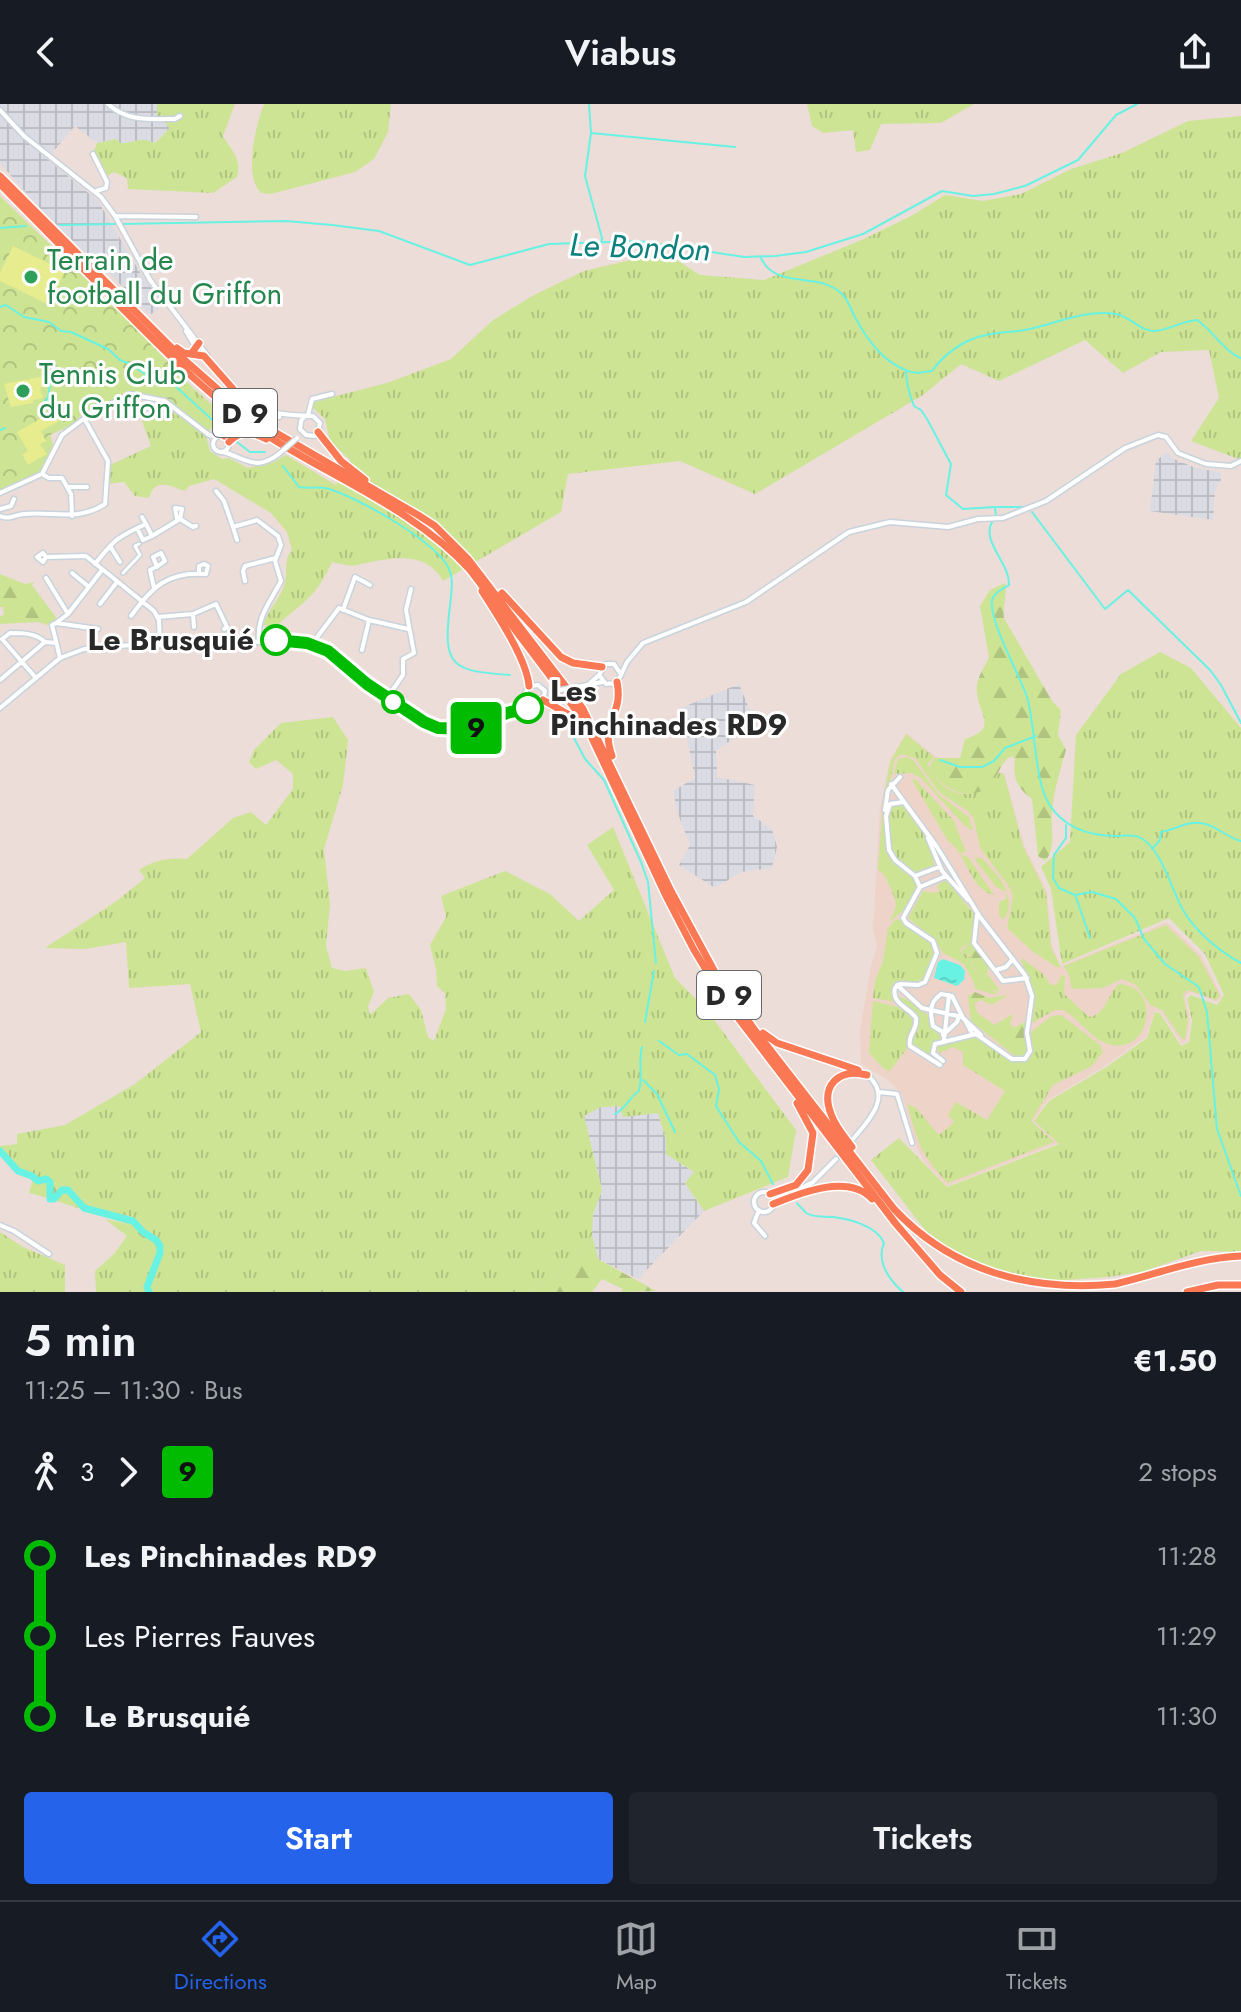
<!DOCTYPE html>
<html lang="en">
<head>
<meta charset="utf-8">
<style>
	body { margin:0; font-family:Jost,sans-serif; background:#20242c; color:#f1f3f6; height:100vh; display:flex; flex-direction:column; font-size:30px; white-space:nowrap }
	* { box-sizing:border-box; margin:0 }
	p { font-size:26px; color:#9ea1a6 }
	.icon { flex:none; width:44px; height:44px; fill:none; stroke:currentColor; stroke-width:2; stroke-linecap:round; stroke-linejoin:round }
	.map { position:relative; height:1188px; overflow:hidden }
	.side { display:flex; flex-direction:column; background:#171b24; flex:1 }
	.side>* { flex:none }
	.badge { padding:0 16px; border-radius:6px; font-size:28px; line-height:52px }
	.map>.badge { position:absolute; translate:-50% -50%; box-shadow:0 0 0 4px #fff }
	.legs { display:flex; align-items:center; gap:12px; height:88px; padding:0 24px; font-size:26px }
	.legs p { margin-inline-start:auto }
	.overview { display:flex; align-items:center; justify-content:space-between; height:136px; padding:0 24px }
	h1 { font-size:44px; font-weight:600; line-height:60px }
	.cta { display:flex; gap:16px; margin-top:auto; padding:16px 24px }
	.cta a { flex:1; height:92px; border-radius:8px; background:#2563eb; color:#fff; font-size:32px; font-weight:600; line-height:92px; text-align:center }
	.cta a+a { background:#20242c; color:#f1f3f6 }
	ul { padding:0 24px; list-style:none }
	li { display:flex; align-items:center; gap:28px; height:80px; font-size:30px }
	li i { display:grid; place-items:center; width:12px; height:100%; margin:0 10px; background:currentColor }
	li i::after { content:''; width:20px; height:20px; margin:-10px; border:6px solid; border-radius:50%; background:#171b24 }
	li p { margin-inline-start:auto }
	li:first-child i { background:linear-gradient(#0000 50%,currentColor 0) }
	li:last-child i { background:linear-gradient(currentColor 50%,#0000 0) }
	header { display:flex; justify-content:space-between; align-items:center; height:104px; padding:0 24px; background:#171b24; font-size:36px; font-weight:600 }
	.dock { display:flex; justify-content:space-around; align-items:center; height:112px; border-top:2px solid #363941; background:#171b24; font-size:22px; color:#9ea1a6 }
	.dock a { display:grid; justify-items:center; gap:4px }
	.dock .active { color:#2563eb }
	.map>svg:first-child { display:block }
</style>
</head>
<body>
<header><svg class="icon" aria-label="back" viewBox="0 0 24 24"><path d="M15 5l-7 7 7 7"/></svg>Viabus<svg class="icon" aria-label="share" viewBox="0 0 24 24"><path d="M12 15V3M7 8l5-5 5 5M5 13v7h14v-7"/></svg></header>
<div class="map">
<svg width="1241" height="1188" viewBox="0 0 1241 1188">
	<defs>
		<pattern id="industrial-grid" width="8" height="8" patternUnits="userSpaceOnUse" patternTransform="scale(2)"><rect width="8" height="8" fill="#dbdbe3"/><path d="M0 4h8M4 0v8" fill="none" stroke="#bcbcc3"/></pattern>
		<pattern id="grass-tufts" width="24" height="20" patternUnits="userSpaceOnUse" patternTransform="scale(2)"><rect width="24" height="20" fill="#cde494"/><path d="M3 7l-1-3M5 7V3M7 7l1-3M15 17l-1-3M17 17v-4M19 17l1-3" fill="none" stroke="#b0c480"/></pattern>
		<pattern id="forest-firs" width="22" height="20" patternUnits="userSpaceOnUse" patternTransform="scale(2)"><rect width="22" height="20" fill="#cde494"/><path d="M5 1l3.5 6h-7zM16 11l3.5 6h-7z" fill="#b0c480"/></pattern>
		<pattern id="park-crowns" width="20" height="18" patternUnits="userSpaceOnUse" patternTransform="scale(2)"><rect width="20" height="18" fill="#cde494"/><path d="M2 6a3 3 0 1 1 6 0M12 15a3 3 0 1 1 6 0" fill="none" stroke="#b0c480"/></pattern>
		<pattern id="water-ripples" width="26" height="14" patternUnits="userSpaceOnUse" patternTransform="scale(2)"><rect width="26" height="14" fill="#68f2e3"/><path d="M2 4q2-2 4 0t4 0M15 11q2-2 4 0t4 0" fill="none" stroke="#5ad0c3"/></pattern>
	</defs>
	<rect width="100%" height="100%" fill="#ecddd9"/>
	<!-- industrial -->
	<path fill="url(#industrial-grid)" d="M0 0H157V11L170 24 154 39H120L117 35 97 39 75 22 47 55 98 97 141 170 164 201 150 211 105 165 102 166 35 99 0 59Z
		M1167 348 1174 355 1196 364 1220 368 1221 376 1215 387 1213 416 1150 407 1156 357Z
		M739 580 755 619 716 647 717 673 755 681 753 712 772 725 777 743 772 764 741 768 715 784 679 761 690 741 678 710 673 687 695 674 681 604Z
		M620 1002 623 1013 658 1009 666 1036V1050L694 1068 685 1080 704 1107 638 1175 598 1155 592 1131 593 1110 602 1086 584 1013 600 1003Z"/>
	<!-- education -->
	<path fill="#eed4c8" d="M906 629 934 651 960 665 1004 669 1024 741 1047 788 1052 842 1061 862 1167 818 1201 851 1222 892 1217 898 1190 888 1185 892 1190 916 1187 937 1182 940 1161 908 1155 906 1146 933 1102 964 1048 996 1033 1017 1058 1039 947 1082 925 1059 917 1044 902 991 888 976 861 960 860 927 871 861 877 843 873 826 880 703 890 656Z"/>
	<!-- grass -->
	<path fill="url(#grass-tufts)" d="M157 0H235L223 32C232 47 242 55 237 73L213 89 128 85 127 74 114 68 107 72 94 47 97 39 117 35 120 39C133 39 142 32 155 39L170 24 157 11Z
		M264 0H391L388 28 374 55 355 68 271 90 261 89C243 72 256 21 264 0Z
		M807 0H974L941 19 881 20 870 46 856 48 853 26 823 29 812 22Z
		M1241 12V356L1191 337 1219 294 1209 246 1161 248 1123 269 1085 236 999 277 961 260 923 291 755 390 680 357 568 370 561 408 443 477C425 444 386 455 357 461 349 463 339 459 332 458 314 496 304 497 275 523L263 521C268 506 281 494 285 479 288 466 283 457 292 446L287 428 271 409 214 375 189 382 185 387C170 382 155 373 149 394L135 392 124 378 107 380 110 361 151 342 142 317 144 310 164 311 181 306 193 284 217 305 216 317 206 332 210 347 222 355 229 354 248 364 274 358 286 351 336 381 350 356 330 337 325 315 312 303 313 298 387 279 451 255 493 216 534 191 584 167 635 155H675L700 171 764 176 864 135 913 111 945 91 983 97 1021 90 1071 65 1122 49 1188 17Z
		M1160 548 1191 564 1241 624V1148L1201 1147 1142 1168 1108 1173 1039 1178 1002 1170 945 1141 925 1126 871 1056 899 1034 947 1083 1059 1040 1034 1017 1049 997 1108 962 1147 934 1155 908 1160 909 1181 942 1189 938 1192 917 1187 895 1191 891 1217 901 1224 891 1205 850 1169 814 1062 860 1051 785 1041 763 1070 738 1076 631 1121 570Z
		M333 613 348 636 343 681 324 745 330 800 326 842 332 864 345 867 366 864 374 888 368 902 370 911 388 894 409 890 421 906 428 933 434 937 446 905 445 889 437 882 436 865 430 841 446 813 441 792 505 767 550 790 579 817 614 786 587 741 613 723 675 874 706 905 796 1026 788 1073 704 1107 685 1079 694 1068 666 1050V1036L658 1009 623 1013 620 1002 601 1003 584 1012 602 1086 593 1110 592 1131 569 1163 529 1188H96L95 1167 114 1150 127 1132 105 1115 127 1120 151 1140V1127L133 1113 93 1103 74 1087 56 1078 44 1093 29 1089 33 1076C16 1069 3 1061 0 1042L17 1040V1030L65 1021 135 980 201 928 190 880 129 884 126 838 85 845 45 844 118 796 145 774 139 766C154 756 169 753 187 755L233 714 251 708 266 721 293 685V670L276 656 256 665 249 658 254 646 281 619Z
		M906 630 934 653 928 659 929 664C948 696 977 700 999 669L1004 670 1023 742 1046 789 1051 843 1060 862 1058 864 1032 847 1007 824 1013 792 1008 781 980 744 974 715 969 708 939 688 915 654 902 650 895 655 890 678 883 694 891 656Z
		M908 653 914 657 938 690 969 713 973 727 965 722 921 674 911 669 894 670 898 655Z
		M915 675 954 717 966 748H960L963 752 968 753 994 791C968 784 968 750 948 737L912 676Z
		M883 696 889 753 913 774 917 782C915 797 900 810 889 818 899 800 897 799 889 781 886 774 885 770 878 766Z
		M901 700C917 715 932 738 934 761L916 768C890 757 883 730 890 703Z
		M974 754H982C999 773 1018 790 1004 816L999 811V798L1006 795 1007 788 996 783Z
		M946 776 975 811 972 839 962 843 960 847 970 853C975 869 983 882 998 890H992L974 884 975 881 964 860 943 849 935 836 908 814 923 787 935 789 939 787 937 781Z
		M900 815C911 830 930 830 935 848L925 876 917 879 902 876 893 880 891 891 895 898 873 894 875 877 883 857 888 824 895 816Z
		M1166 821 1199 853 1220 892 1216 896 1188 886 1183 890 1188 917 1185 935H1182L1162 906 1150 901 1136 881 1122 875 1103 884 1074 885 1071 883 1070 874 1064 862Z
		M1023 855 1042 869 1050 880 1056 881 1062 871 1065 872 1064 890 1089 913C1106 911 1107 891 1119 880 1165 882 1149 959 1103 938 1087 930 1078 914 1063 906H1055L1032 919 1035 892 1021 856Z
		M899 893C909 895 923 905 929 913 934 921 932 925 940 931V935L931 943 937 957 911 940 918 913 913 906 899 897Z
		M873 897 903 904 914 918 907 937 908 943 890 967 884 965 869 949Z
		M1061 911 1100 941 1103 948 1092 962 1053 981 1031 1017 1054 1038 948 1079C920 1051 918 1037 907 1000L916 1004 939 1031 954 1018 948 1011 956 998 987 1016 1005 987 963 961V948L953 943 940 949 936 943 938 941 978 933 1010 957 1025 958C1038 950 1030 940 1031 928L1052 912Z
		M0 1128 23 1143 65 1161V1188H0Z"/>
	<!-- forest -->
	<path fill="url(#forest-firs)" d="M0 470 25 480 34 478 32 481 58 516 48 521 38 518 0 520V512L4 511 3 503H0Z
		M1005 479C1008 490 1002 502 1004 514L1052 597 1061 606 1058 631 1066 646C1061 663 1053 690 1052 708 1050 725 1057 743 1045 757L1038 752 1032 695C1016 683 1013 674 1015 655L1012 652C1000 657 999 673 989 682 967 700 942 684 929 664L934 654H960L965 635C999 624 979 612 977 589 975 575 984 565 989 553L980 502 990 486Z
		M970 839 989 863 987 870 999 885 998 888C981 882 976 868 970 852L961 847Z
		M975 888 989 894 1008 891 992 901 981 896 975 899C975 913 985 912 994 921L1013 910 1010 919 1013 924 1027 917C1023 928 1029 945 1025 952L1016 953 971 917 968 892Z
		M56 1078 74 1087 93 1103 133 1113 151 1127V1141L127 1120 44 1093Z
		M592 1131 598 1155 656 1187 621 1188 623 1185 602 1175 592 1188H529L569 1163Z"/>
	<!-- park -->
	<path fill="url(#park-crowns)" d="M0 92 117 205 193 284 182 306C138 275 120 295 79 313L81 317 50 331 53 340 42 369 0 387Z"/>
	<!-- pitch -->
	<path fill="#e7ec8f" d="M13 142 65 167 49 201 0 177V169Z
		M45 272 47 282 40 284 43 294 33 296V299L11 303 4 280Z
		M54 307 59 317 41 327 46 337 40 340 47 350 28 361 22 351 28 347 17 328Z"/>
	<!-- water -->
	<path fill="url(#water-ripples)" d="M943 855 960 861 965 867 964 876 957 882 934 874 938 858Z"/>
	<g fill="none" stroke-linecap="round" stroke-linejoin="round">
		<!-- stream -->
		<path stroke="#68f2e3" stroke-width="2" d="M589 0 591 29 585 72 602 134 601 140
			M591 29 735 43
			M122 120 286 117 332 121 379 127 470 161 549 140 639 137 744 153 775 152 806 148 863 130 942 87 973 92 994 90 1025 82 1078 56 1116 11 1137 0
			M60 121 116 120
			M0 124 26 122
			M761 154C776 187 820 166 843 191 848 196 851 206 855 213 866 234 883 258 906 266 906 278 910 292 914 302L921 306 927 315 951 360 946 391 963 405 995 403 996 411
			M0 203 6 201 24 213 49 218 61 227 71 228 108 245 120 256 130 260 158 279 173 280 219 322
			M907 267 917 269 932 267C941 254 956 242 970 236 987 228 1007 229 1025 226 1056 220 1084 205 1116 210 1130 212 1141 228 1155 227 1169 226 1182 217 1197 216 1212 226 1226 249 1241 254
			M38 305 48 294 51 272
			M0 326 5 324
			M237 338 250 348H265
			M283 362 299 383C309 385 319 382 329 385 359 394 437 438 449 465 454 476 451 490 450 502 442 563 452 567 510 571
			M997 403H1027
			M1032 408 1105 505 1128 486 1210 566 1221 581 1241 619
			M992 418C981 438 1010 459 1009 481 1003 485 994 488 992 496 989 518 1019 569 1027 593 1036 624 1034 676 1049 700 1064 724 1089 732 1117 732 1124 732 1134 730 1141 734 1162 746 1172 787 1183 806 1195 827 1220 848 1241 859
			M564 615 585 655 604 676 641 758 648 778 656 859
			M940 656 960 663H982L994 657 1005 644 1036 632
			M1066 721V734L1054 751 1053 774 1059 784 1075 791 1092 788 1116 795 1135 814 1144 835 1165 860 1199 883 1207 908 1217 1025 1241 1092
			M1152 745 1160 736 1161 728C1175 726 1190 715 1205 720 1218 723 1228 734 1241 737
			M1076 793 1090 834
			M645 918 654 867
			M659 937 679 951 687 950 715 971 719 985 716 1002 739 1038 761 1057 773 1080
			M643 976 657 990 675 1028
			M615 1010C626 1005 629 993 639 987 643 972 638 959 642 943
			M797 1099C797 1100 806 1108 806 1109 814 1114 824 1112 833 1113 850 1115 877 1122 884 1139 876 1157 889 1176 903 1188"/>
		<!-- river -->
		<path stroke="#68f2e3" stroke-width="7" d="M0 1047 18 1067 32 1072 38 1077 46 1075 50 1078V1095H54L62 1086H68L84 1104 133 1117 143 1128 156 1136 160 1142V1149L147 1183 149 1188"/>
		<!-- pedestrian casing -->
		<g stroke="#c8d3db" stroke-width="6">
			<path id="pedestrian" d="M123 469 140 451 135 442 139 440"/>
		</g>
		<!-- minor casing -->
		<g stroke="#c8d3db" stroke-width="7">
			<path id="minor" d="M108 0C127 18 151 15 175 15L180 12
				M0 6 24 32 101 93 115 112 150 176 207 251
				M93 50 107 78 106 84 96 87
				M115 112 196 113
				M186 227 196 244
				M235 287C263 310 278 311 313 312L320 319 318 328 314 332 306 331 300 325 301 317 304 313
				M232 288 252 304 279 313
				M308 311 312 295 332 290
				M213 340a8 8 0 1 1 16 0a8 8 0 1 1-16 0Z
				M223 348C248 355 256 368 280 349
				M42 370 49 374H62L71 390 72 412
				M67 383H87
				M216 387 224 397 233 423 257 416 278 432 281 441 275 457 281 477C270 498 256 514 259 538
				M0 389 42 370 62 331 89 311 130 290 165 297 209 331 217 333
				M0 405 11 402 14 395
				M0 412C10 416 14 411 24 410 53 407 78 418 105 400L108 357 85 316
				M142 413 146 420
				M177 415 175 404 182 405 180 415
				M233 423 237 436
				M152 432 180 415 193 423 196 422
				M110 442 120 458
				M46 453 43 458 37 453 43 449 46 453 86 452 154 507 159 516 160 540
				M95 460C114 436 117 433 146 420L152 432 143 436 137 424
				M72 469 89 483
				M46 474 68 510 102 466
				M245 477 243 467 245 462 276 454
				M154 484 150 466C155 464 160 461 165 457L161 449 153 453 157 463
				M100 500 117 478
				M343 506 355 473 370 481
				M193 510 216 500 227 523 224 525
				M131 512C152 483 168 467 206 470L208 462 204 460 199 462V470
				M158 513 193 510 194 523
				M56 519 68 510
				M312 540 339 504 369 516 408 525
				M362 546 369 516
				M60 554 52 521 56 519 98 525
				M599 571 606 580 615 579
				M620 573 627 558 643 539 746 498 849 428 890 418 948 423 978 415 1003 414 1046 397 1125 344 1158 331 1166 333 1178 349 1206 360 1231 362 1241 357
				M36 574 2 535 10 529C22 529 36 529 45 538L56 539
				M0 576 45 538
				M589 580 599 571 606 560H614L620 569
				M577 583 602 578
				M387 594 403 571V555L414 549 406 506 411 485
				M891 680 937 743 980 813 1025 871 1032 892 1027 929 1030 947 1025 955H1012L976 930 935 940 933 949 943 957
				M903 698 890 700 886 712 889 746 895 756 915 772 920 783 903 814 906 819 933 837 937 849 925 878 918 881 900 880 895 884C891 900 909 903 916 914 918 925 907 932 910 942L940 961
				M885 706 888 686 900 673
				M928 734 942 767 968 796
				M915 772 939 763
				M920 783 946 772
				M977 811 974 839 1003 877 1027 874
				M996 866 1006 863 1013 855
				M897 881 922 904 962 913 981 931
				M965 916 973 931
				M943 928 933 922C930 908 929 899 941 890L952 892 962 912
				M943 931 957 918 959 912
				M944 936 949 891
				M879 988 897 990 912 1039
				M853 1035C869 1016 893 992 867 971
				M754 1098a10 10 0 1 1 20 0a10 10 0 1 1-20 0Z
				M786 1092 813 1078 836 1055
				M759 1106 754 1119 765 1132
				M0 1121 14 1127 49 1150"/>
		</g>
		<!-- tertiary casing -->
		<g stroke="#c8d3db" stroke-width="7">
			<path id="tertiary" d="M0 604 60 554 84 545 143 540 195 544 276 536 307 539 337 554 360 576 418 615 446 626 476 623 507 609 519 601 529 582 538 581 545 587 543 596 538 600H532L525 593"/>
		</g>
		<!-- trunk casing -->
		<g stroke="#fff" stroke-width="10">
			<path id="trunk" d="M0 72 181 253 239 304 273 327 418 411 435 422 468 455 583 605 671 787 717 872 754 925 894 1105C952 1167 1030 1188 1115 1180 1157 1170 1197 1154 1241 1152
				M0 80 109 191
				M108 190C158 240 207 293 268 332 335 375 416 406 470 466L584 617 667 794 694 846 725 897 896 1120 940 1171 961 1188
				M177 244 184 249 204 252 234 286
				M191 250 199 239
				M217 299C226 308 231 320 224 332
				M318 328 341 357 365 376
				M229 338C241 325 253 328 266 335
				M482 487C497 510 527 556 529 582
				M502 489 561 553 573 559 602 563
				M543 596 573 613 585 627
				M612 652C599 615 624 613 617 578
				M763 929 777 939 858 966
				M852 1043C844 1032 835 1022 831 1010 820 981 839 964 867 971
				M770 1090 796 1081 808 1066 813 1029 797 999
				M773 1100C800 1089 849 1069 872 1095
				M1187 1188 1218 1181H1241"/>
		</g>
		<!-- pedestrian -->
		<use href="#pedestrian" stroke="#fff" stroke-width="3"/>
		<!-- minor -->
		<use href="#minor" stroke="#fff" stroke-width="4"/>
		<!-- tertiary -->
		<use href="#tertiary" stroke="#fff" stroke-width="4"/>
		<!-- trunk -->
		<use href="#trunk" stroke="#fa7854" stroke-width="7"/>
		<!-- minor-bridge casing -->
		<g stroke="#c8d3db" stroke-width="7" stroke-linecap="butt">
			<path id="minor-bridge" d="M280 349 297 334
				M555 587 577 583"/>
		</g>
		<!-- minor-bridge -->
		<use href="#minor-bridge" stroke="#fff" stroke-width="4"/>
	</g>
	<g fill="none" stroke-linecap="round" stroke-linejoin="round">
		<!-- line-1 casing -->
		<g stroke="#fff" stroke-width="18">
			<path id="line-1" d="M276 536 307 539 328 547 367 580 424 618 438 624 471 625 507 609 528 604"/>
		</g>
		<!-- line-1 -->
		<use href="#line-1" stroke="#0b0" stroke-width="12"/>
	</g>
	<!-- markers -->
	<g fill="#2e9e5b" stroke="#fff" stroke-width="3">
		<circle cx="31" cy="173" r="8"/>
		<circle cx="23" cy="287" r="8"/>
	</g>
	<g fill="#fff" stroke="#0b0" stroke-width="4">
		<circle cx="276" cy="536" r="14"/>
		<circle cx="393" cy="598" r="10"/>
		<circle cx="528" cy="604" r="14"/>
	</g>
	<g text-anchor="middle" stroke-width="6" stroke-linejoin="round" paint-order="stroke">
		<!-- shield labels -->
		<g fill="#fff" stroke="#696969" stroke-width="2">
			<rect x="213" y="285" width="64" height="48" rx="6"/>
			<rect x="697" y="867" width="64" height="48" rx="6"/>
		</g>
		<g font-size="28" font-weight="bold" fill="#292929">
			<text x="245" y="319">D 9</text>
			<text x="729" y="901">D 9</text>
		</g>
		<!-- leisure labels -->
		<g font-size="30" fill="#27864d" stroke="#fff" text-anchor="start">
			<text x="47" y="166">Terrain de<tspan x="47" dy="34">football du Griffon</tspan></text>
			<text x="39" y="280">Tennis Club<tspan x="39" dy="34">du Griffon</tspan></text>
		</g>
		<!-- stop labels -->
		<g font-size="30" font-weight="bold" fill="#292929" stroke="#fff" text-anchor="end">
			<text x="254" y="546">Le Brusquié</text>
			<text x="550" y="597" text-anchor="start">Les<tspan x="550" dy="34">Pinchinades RD9</tspan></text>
		</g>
		<!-- water labels -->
		<g font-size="32" font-style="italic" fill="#0b807d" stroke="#fff">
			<text transform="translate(640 143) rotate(2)" y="11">Le Bondon</text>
		</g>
	</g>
</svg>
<b class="badge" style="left:476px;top:624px;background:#0b0;color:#111">9</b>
</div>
<section class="side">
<div class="overview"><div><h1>5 min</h1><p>11:25 – 11:30 · Bus</p></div><b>€1.50</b></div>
<div class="legs"><svg class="icon" aria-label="walk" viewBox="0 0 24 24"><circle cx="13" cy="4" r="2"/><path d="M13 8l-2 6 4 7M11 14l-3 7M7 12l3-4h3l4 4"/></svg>3<svg class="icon" aria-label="forward" viewBox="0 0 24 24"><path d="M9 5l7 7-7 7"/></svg><b class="badge" style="background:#0b0;color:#111">9</b><p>2 stops</p></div>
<ul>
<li><i style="color:#0b0"></i><b>Les Pinchinades RD9</b><p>11:28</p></li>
<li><i style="color:#0b0"></i><span>Les Pierres Fauves</span><p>11:29</p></li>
<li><i style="color:#0b0"></i><b>Le Brusquié</b><p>11:30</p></li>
</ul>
<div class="cta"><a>Start</a><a>Tickets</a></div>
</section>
<nav class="dock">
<a class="active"><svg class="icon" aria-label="directions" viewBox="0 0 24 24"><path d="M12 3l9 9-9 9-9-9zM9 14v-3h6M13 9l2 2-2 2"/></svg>Directions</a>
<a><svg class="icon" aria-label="map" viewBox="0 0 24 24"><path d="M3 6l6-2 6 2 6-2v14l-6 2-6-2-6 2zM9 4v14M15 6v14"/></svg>Map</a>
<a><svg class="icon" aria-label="tickets" viewBox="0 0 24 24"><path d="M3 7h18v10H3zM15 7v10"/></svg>Tickets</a>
</nav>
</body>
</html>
